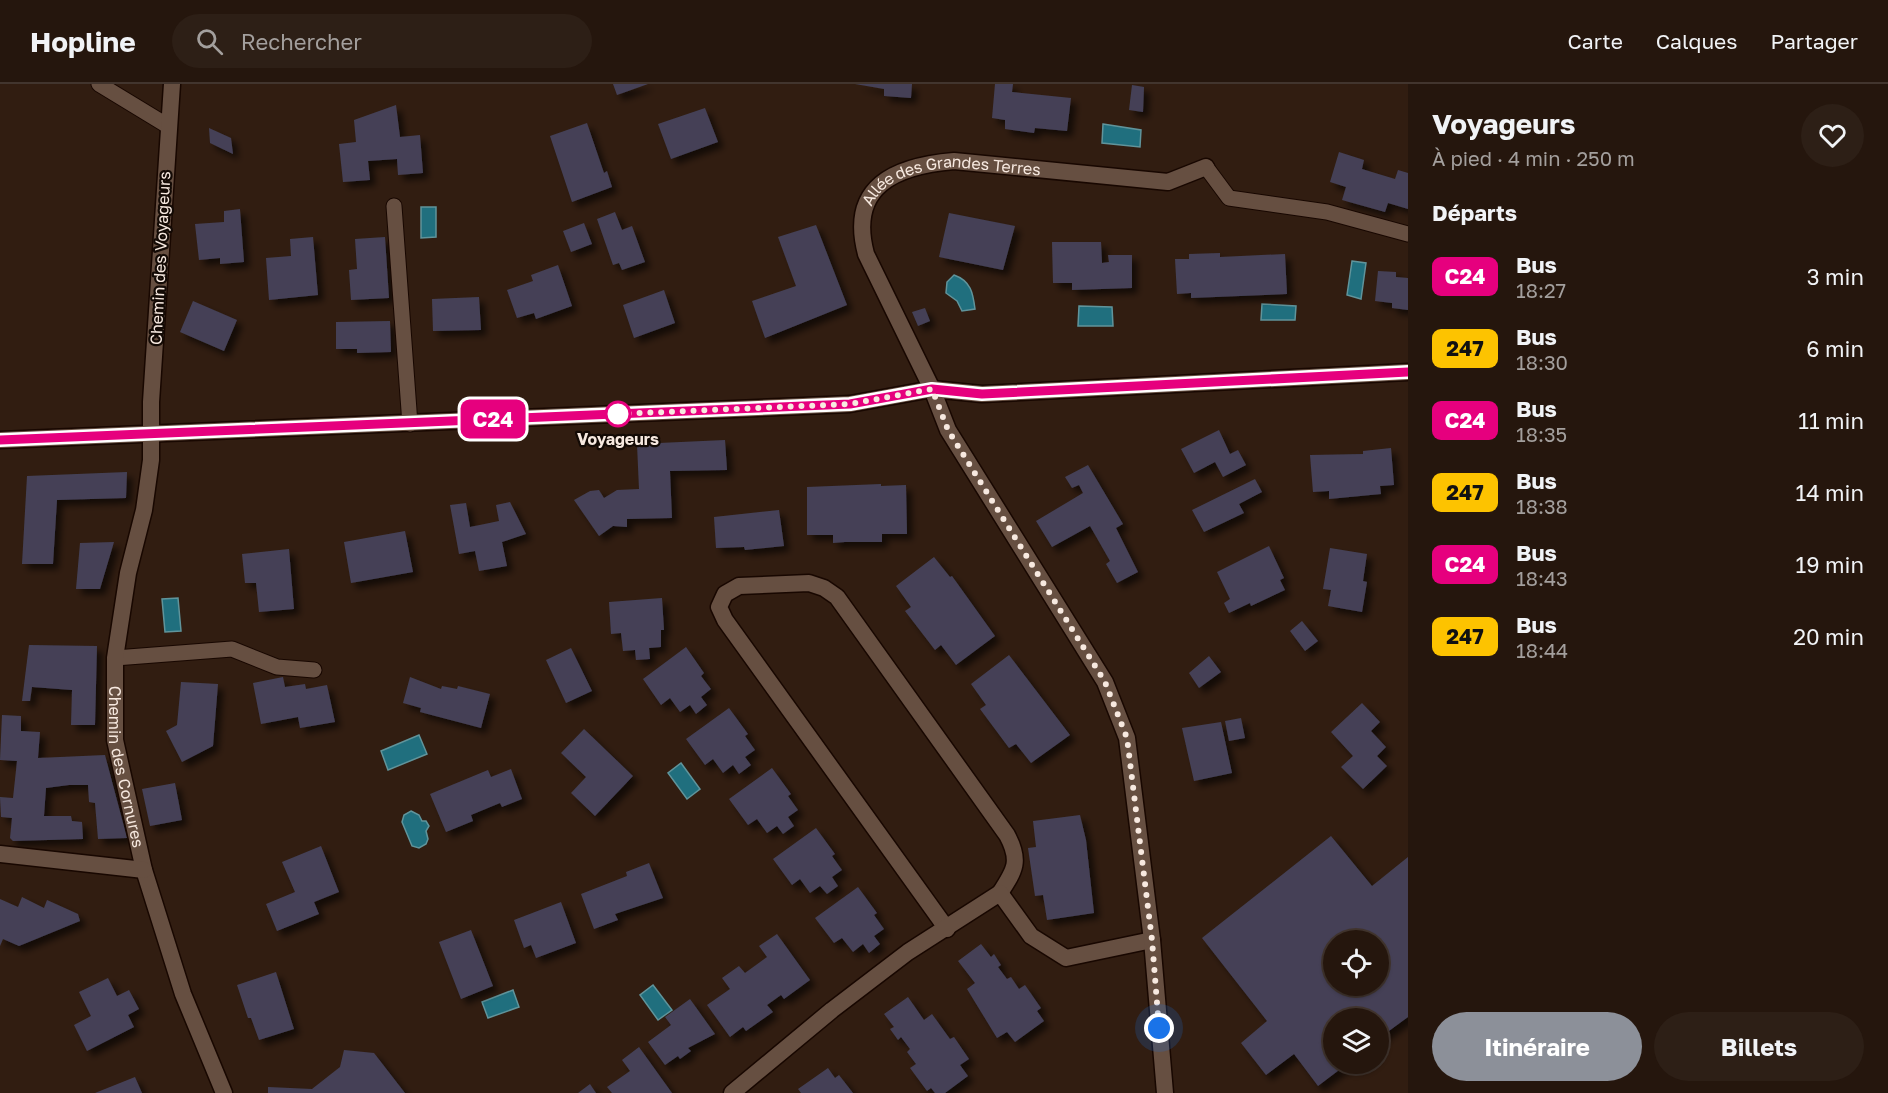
<!DOCTYPE html>
<html lang="fr">
<head>
<meta charset="utf-8">
<style>
	body { margin:0; font-family:"Golos Text",sans-serif; background:#2d1f16; color:#f1f3f6; height:100vh; display:flex; flex-direction:column; font-size:22px; white-space:nowrap }
	* { box-sizing:border-box; margin:0 }
	p { font-size:20px; color:#a39f9d }
	.icon { flex:none; width:33px; height:33px; fill:none; stroke:currentColor; stroke-width:2; stroke-linecap:round; stroke-linejoin:round }
	.map { position:relative; flex:1; overflow:hidden }
	.panel { display:flex; flex-direction:column; background:#25160d; width:480px }
	.panel>* { flex:none }
	.badge { padding:0 12px; border-radius:9px; font-size:21px; line-height:39px }
	.buttons { position:absolute; left:1323px; top:846px; display:grid; gap:12px }
	.buttons a { display:grid; place-items:center; width:66px; height:66px; border-radius:50%; background:#25160d; box-shadow:0 2px 4px #0004,0 0 0 2px #42352e; font-size:30px }
	.you { position:absolute; width:30px; height:30px; margin:-15px; border:4px solid #fff; border-radius:50%; background:#1a73e8; box-shadow:0 0 0 9px #1a73e833 }
	.map>.badge { position:absolute; translate:-50% -50%; box-shadow:0 0 0 3px #fff }
	h2 { padding:0 24px; font-size:22px; line-height:54px }
	.round { display:grid; place-items:center; flex:none; width:63px; height:63px; border-radius:32px; background:#2d1f16 }
	.overview { display:flex; align-items:center; justify-content:space-between; height:102px; padding:0 24px }
	h1 { font-size:28px; font-weight:700; line-height:45px }
	.button { display:flex; gap:12px; margin-top:auto; padding:12px 24px }
	.button a { flex:1; height:69px; border-radius:36px; background:#8c9099; color:#fff; font-size:24px; font-weight:700; line-height:69px; text-align:center }
	.button a+a { background:#2d1f16; color:#f1f3f6 }
	ul { padding:0; list-style:none }
	li { display:flex; align-items:center; gap:18px; height:72px; padding:0 24px }
	li div { flex:1 }
	li b { display:block; font-size:22px }
	li em { font-style:normal }
	li .badge { min-width:66px; font-weight:700; text-align:center }
	header { display:flex; align-items:center; gap:36px; box-sizing:border-box; height:84px; padding:0 30px; background:#25160d; border-bottom:2px solid #42352e }
	header strong { font-size:28px }
	nav { display:flex; gap:33px; margin-inline-start:auto; font-size:21px }
	.search { width:420px; height:54px; background:#2d1f16; display:flex; align-items:center; gap:15px; box-sizing:border-box; padding:0 21px; border-radius:33px; color:#a39f9d; font-size:22px }
	main { display:flex; flex:1; min-height:0 }
	.map>svg:first-child { display:block }
</style>
</head>
<body>
<header>
<strong>Hopline</strong>
<div class="search"><svg class="icon" aria-label="search" viewBox="0 0 24 24"><circle cx="10" cy="10" r="6"/><path d="M15 15l6 6"/></svg>Rechercher</div>
<nav><a>Carte</a><a>Calques</a><a>Partager</a></nav>
</header>
<main>
<div class="map">
<svg width="1408" height="1009" viewBox="0 0 1408 1009">
	<defs>
		<filter id="shadow"><feDropShadow dx="5.5" dy="5.5" stdDeviation="3" flood-color="#0009"/></filter>
	</defs>
	<rect width="100%" height="100%" fill="#311d11"/>
	<!-- water -->
	<path fill="#206f7e" stroke="#60949b" stroke-width="1.5" d="M1103 40 1141 46 1140 63 1102 59Z
		M421 123H436V153L421 154Z
		M1352 177 1366 179 1361 215 1347 211Z
		M954 191C971 197 973 209 975 225L962 227 957 217 946 209 947 198Z
		M1262 220 1296 222 1295 236H1261Z
		M1079 222 1112 223 1113 242H1078Z
		M178 514 181 547 165 548 162 515Z
		M419 651 427 670 388 686 381 667Z
		M681 679 700 705 687 715 668 689Z
		M411 727 419 731 422 737H426L429 742 426 747 428 755 426 760 419 764 412 762 402 738 404 731Z
		M653 901 672 926 658 936 640 911Z
		M513 906 519 923 488 934 482 918Z"/>
	<!-- building -->
	<path fill="#444157" fill-rule="evenodd" filter="url(#shadow)" d="M613 0H648L617 11Z
		M855 0H912L911 14 884 12V5Z
		M995 0H1013L1012 8 1071 14 1067 47 1035 44 1034 49 1005 45V36L992 34Z
		M1132 1 1144 3 1143 28 1129 26Z
		M396 21 400 53 420 51 423 89 398 91 397 75 368 77 370 96 343 98 339 60 356 58 354 36Z
		M705 24 718 58 671 75 658 40Z
		M587 39 604 89 607 87 612 103 572 118 550 52Z
		M209 44 231 54 233 70 210 59Z
		M1339 68 1364 76 1362 85 1395 95 1398 86 1408 89V125L1388 119 1385 128 1342 116 1346 103 1330 98Z
		M240 125 244 178 220 180V174L199 176 195 140 224 138V127Z
		M615 128 622 146 632 142 645 178 622 186 619 179 613 181 597 135Z
		M949 129 1015 142 1003 186 939 173Z
		M584 139 592 160 571 168 563 147Z
		M816 141 847 221 765 254 752 217 796 202 778 153Z
		M313 153 318 211 269 216 266 174 291 172 290 155Z
		M385 153 389 214 351 216 349 186 357 185 355 155Z
		M1052 158H1101L1102 179 1109 178 1108 171H1132V204L1072 206V199H1053Z
		M1220 169V173L1285 170 1287 210 1191 214V209L1177 210 1175 175H1189V170Z
		M558 181 572 222 536 235 534 229 517 234 507 206 533 197 531 191Z
		M1378 187 1396 188V193L1408 194V226L1392 224V219L1375 217Z
		M664 206 675 239 634 254 623 221Z
		M479 213 481 246 433 247 432 215Z
		M193 217 237 236 224 267 180 248Z
		M925 224 930 237 918 242 912 228Z
		M390 237 391 268 357 269V265H336V238Z
		M1219 346 1230 370 1238 366 1246 381 1223 393 1215 378 1194 389 1181 365Z
		M725 356 727 386 670 387 672 434 627 435V443L613 442 599 452 574 416 590 407 599 406 604 414 617 406 639 405 637 360Z
		M1391 364 1394 401 1380 402 1381 410 1329 415V407L1313 408 1310 371 1363 370V367Z
		M1088 381 1123 440 1116 444 1138 488 1117 499 1106 480 1110 477 1090 442 1052 463 1036 437 1083 409 1079 401 1072 404 1065 393Z
		M127 388 126 414 57 416 53 480H22L27 392Z
		M1255 395 1262 408 1239 420 1244 429 1204 448 1192 426Z
		M881 400V402L906 401 907 450H882V458H845L833 459V451H807V403Z
		M510 418 526 450 502 458 507 482 479 487 475 467 459 470 450 421 466 419 470 443 499 437 496 421Z
		M779 426 784 462 745 466 744 463 716 464 714 433Z
		M405 447 413 488 351 499 344 458Z
		M114 458 100 505H76L80 459Z
		M1269 462 1284 494 1280 496 1285 506 1251 522 1250 519 1229 529 1224 519 1230 515 1217 488Z
		M1330 464 1367 470 1363 497 1367 498 1362 528 1328 522 1331 506 1323 505Z
		M289 465 294 525 259 528 256 499H245L242 470Z
		M934 473 950 493 952 492 995 552 956 581 941 561 935 566 905 527 911 523 896 502Z
		M662 514 664 546H661V563L649 564 650 575 636 576 635 566 623 567 621 549 611 550 609 518Z
		M1302 537 1318 557 1305 567 1290 547Z
		M29 561 97 562 95 641H71L72 606 32 603 30 617H22Z
		M686 563 704 589 701 592 711 605 701 613 707 621 696 630 690 621 680 628 670 614 661 621 643 595Z
		M571 564 592 607 566 619 546 576Z
		M1009 571 1070 651 1031 679 1016 660 1009 664 980 625 986 621 971 600Z
		M1209 572 1221 588 1199 604 1189 589Z
		M283 593 285 603 305 600 306 605 327 601 335 638 300 644 298 633 261 640 253 599Z
		M410 593 441 605 442 602 457 605 458 602 490 610 481 644 420 628 421 624 403 619Z
		M181 598 218 600 213 662 182 678 166 647 177 641Z
		M1362 619 1380 638 1371 647 1386 663 1377 672 1387 682 1363 705 1341 683 1353 672 1331 648Z
		M729 624 748 650 745 652 755 666 745 673 751 681 739 690 733 681 723 689 713 675 705 681 686 655Z
		M2 631 21 632V647L40 648 38 674 105 671 127 754 98 755 95 719 89 718 88 701H69L46 704 44 732H71L72 737 82 738 83 755 13 757 10 754 12 734 1 733 0 713 13 714 17 677 0 676Z
		M1241 634 1245 654 1229 657 1225 637Z
		M1221 638 1232 689 1194 697 1182 644Z
		M584 645 633 692 595 732 571 709 586 693 561 669Z
		M772 684 791 710 788 712 798 726 788 733 794 742 783 750 777 742 767 749 757 735 748 741 729 715Z
		M511 685 522 715 502 723 500 719 471 731 473 737 446 748 430 710 488 686 491 693Z
		M175 699 182 736 150 742 142 705Z
		M1080 731 1086 756 1094 829 1047 836 1043 811 1035 812 1028 764 1036 763 1033 737Z
		M816 744 835 770 832 772 842 786 832 793 838 802 827 810 820 802 810 809 800 795 792 801 773 775Z
		M1331 752 1372 802 1408 773V933L1378 955V934H1334V980H1347L1318 1002 1294 970 1266 991 1241 959 1267 937 1202 854ZM1334 856H1378V902H1334Z
		M321 762 339 808 314 818 319 830 277 847 266 820 295 808 282 778Z
		M649 779 663 814 615 830 618 836 594 845 581 810 627 792 626 788Z
		M858 803 877 829 874 831 884 845 874 852 880 860 869 869 863 860 853 868 842 854 834 859 815 834Z
		M22 813 44 824 47 816 78 830 80 837 19 862 3 855 0 862V815L18 823Z
		M561 818 576 859 536 874 531 861 524 864 514 836Z
		M471 846 493 902 461 915 439 858Z
		M777 850 810 896 784 915 781 911 767 921 773 928 746 947 743 943 730 953 707 921 730 905 722 894 739 882 745 889 767 873 759 862Z
		M981 860 991 873 994 870 1001 881 998 883 1007 895 1011 893 1019 905 1025 901 1041 924 1037 927 1044 937 1015 958 1007 948 997 954 967 905 975 899 958 877Z
		M276 888 294 945 259 956 251 934H248L237 901Z
		M108 894 117 912 129 906 139 925 128 931 134 943 87 967 74 941 91 932 79 908Z
		M908 913 924 936 932 930 950 955 954 953 969 975 960 981 968 992 945 1009H935L931 1004 927 1007 910 984 916 980 907 968 910 965 901 953 898 956 890 945 894 943 884 930Z
		M690 915 715 950 688 964 691 967 680 975 678 972 665 981 648 958 671 941 665 933Z
		M639 963 672 1009H612L607 1003 630 987 622 976Z
		M344 966 374 969 405 1009H268V1003L312 1005 340 983Z
		M828 984 835 994 839 991 853 1009H801L798 1005Z
		M135 993 142 1009H95Z
		M590 1000 596 1009H578Z"/>
	<g fill="none" stroke-linecap="round" stroke-linejoin="round">
		<!-- service casing -->
		<g stroke="#180700" stroke-width="17">
			<path id="service" d="M99 0 168 42
				M1206 83 1229 114 1327 128 1408 150
				M394 122 410 340
				M115 574 232 565 277 583 314 586"/>
		</g>
		<!-- minor casing -->
		<g stroke="#180700" stroke-width="19">
			<g id="minor">
				<path id="s1" d="M172 0 151 318V376L144 426 128 489 115 574V656L144 786 183 910 224 1009"/>
				<path d="M0 770 144 786"/>
				<path d="M947 845 725 536 719 523 725 510 739 502 809 499 824 504 837 513 1007 751C1021 777 1015 786 1000 809"/>
				<path d="M732 1009 832 926 908 868 1000 809 1031 852 1066 874 1152 856"/>
				<path id="s2" d="M1165 1009 1152 856 1127 654 1105 598 948 346 932 305 866 170C848 102 895 82 954 77L1168 98 1206 83"/>
			</g>
		</g>
		<!-- secondary casing -->
		<g stroke="#180700" stroke-width="19">
			<path id="secondary" d="M0 356 850 320 932 305 982 310 1408 288"/>
		</g>
		<!-- service -->
		<use href="#service" stroke="#664f41" stroke-width="15"/>
		<!-- minor -->
		<use href="#minor" stroke="#664f41" stroke-width="16"/>
		<!-- secondary -->
		<use href="#secondary" stroke="#664f41" stroke-width="16"/>
	</g>
	<g fill="none" stroke-linecap="round" stroke-linejoin="round">
		<!-- line casing -->
		<g stroke="#fff" stroke-width="14">
			<path id="line" d="M0 356 850 320 932 305 982 310 1408 288"/>
		</g>
		<!-- line -->
		<use href="#line" stroke="#e6007e" stroke-width="9"/>
		<!-- walk -->
		<path stroke="#f7e9e0" stroke-width="6" stroke-dasharray="0 10.8" d="M618 330 850 320 932 305 948 346 1105 598 1127 654 1152 856 1159 944"/>
	</g>
	<!-- markers -->
	<circle fill="#fff" stroke="#e6007e" stroke-width="3" cx="618" cy="330" r="12"/>
	<g text-anchor="middle" stroke-width="4.5" stroke-linejoin="round" paint-order="stroke">
		<!-- street labels -->
		<g font-size="16" fill="#f7e9e0" stroke="#130a05">
			<text dy="6" stroke="none"><textPath href="#s2" startOffset="1054">Allée des Grandes Terres</textPath></text>
			<text transform="translate(160 174) rotate(-87)" y="6">Chemin des Voyageurs</text>
			<text dy="6" stroke="none"><textPath href="#s1" startOffset="688">Chemin des Cornures</textPath></text>
		</g>
		<!-- stop labels -->
		<g font-size="16" font-weight="bold" fill="#f7e9e0" stroke="#130a05">
			<text x="618" y="361">Voyageurs</text>
		</g>
	</g>
</svg>
<div class="buttons">
<a><svg class="icon" aria-label="locate" viewBox="0 0 24 24"><circle cx="12" cy="12" r="6"/><path d="M12 2v4M12 18v4M2 12h4M18 12h4"/></svg></a>
<a><svg class="icon" aria-label="layers" viewBox="0 0 24 24"><path d="M12 4l9 5-9 5-9-5zM3 14l9 5 9-5"/></svg></a>
</div>
<div class="you" style="left:1159px;top:944px"></div>
<b class="badge" style="left:493px;top:335px;background:#e6007e;color:#fff">C24</b>
</div>
<section class="panel">
<div class="overview"><div><h1>Voyageurs</h1><p>À pied · 4 min · 250 m</p></div><a class="round"><svg class="icon" aria-label="heart" viewBox="0 0 24 24"><path d="M12 20l-8-8c-3-5 5-10 8-4 3-6 11-1 8 4z"/></svg></a></div>
<h2>Départs</h2>
<ul>
<li><span class="badge" style="background:#e6007e;color:#fff">C24</span><div><b>Bus</b><p>18:27</p></div><em>3 min</em></li>
<li><span class="badge" style="background:#fdc300;color:#111">247</span><div><b>Bus</b><p>18:30</p></div><em>6 min</em></li>
<li><span class="badge" style="background:#e6007e;color:#fff">C24</span><div><b>Bus</b><p>18:35</p></div><em>11 min</em></li>
<li><span class="badge" style="background:#fdc300;color:#111">247</span><div><b>Bus</b><p>18:38</p></div><em>14 min</em></li>
<li><span class="badge" style="background:#e6007e;color:#fff">C24</span><div><b>Bus</b><p>18:43</p></div><em>19 min</em></li>
<li><span class="badge" style="background:#fdc300;color:#111">247</span><div><b>Bus</b><p>18:44</p></div><em>20 min</em></li>
</ul>
<div class="button"><a>Itinéraire</a><a>Billets</a></div>
</section>
</main>
</body>
</html>
